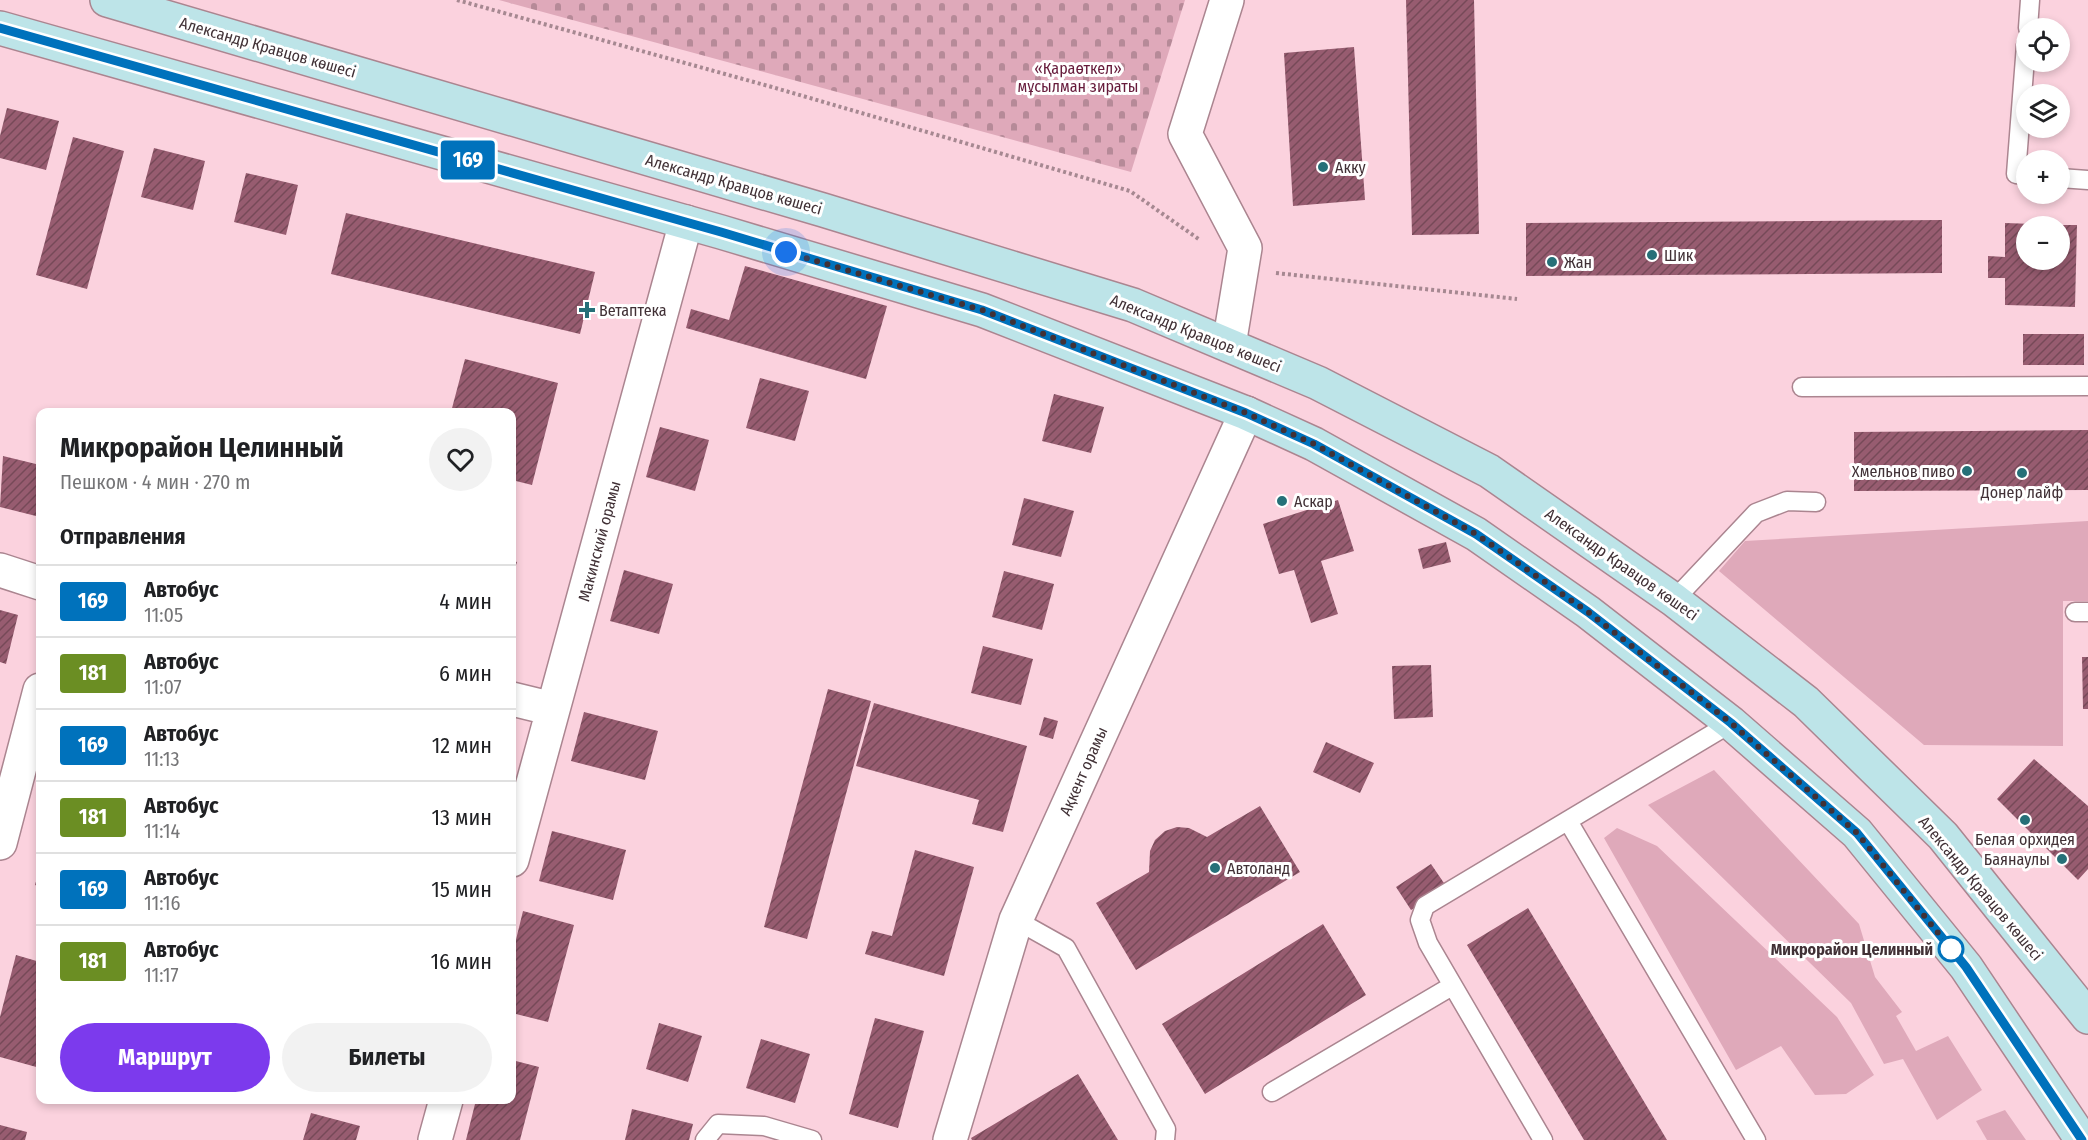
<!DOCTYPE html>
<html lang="ru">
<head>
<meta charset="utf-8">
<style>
	body { margin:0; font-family:"Fira Sans Condensed",sans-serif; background:#f2f2f2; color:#202124; height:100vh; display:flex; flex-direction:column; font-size:22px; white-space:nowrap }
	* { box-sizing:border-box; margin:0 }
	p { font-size:20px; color:#757577 }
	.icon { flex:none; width:33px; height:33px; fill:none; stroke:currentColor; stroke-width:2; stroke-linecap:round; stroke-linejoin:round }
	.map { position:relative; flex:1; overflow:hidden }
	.side { position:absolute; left:36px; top:408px; width:480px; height:696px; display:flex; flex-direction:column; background:#fff; border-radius:12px; box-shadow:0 3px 9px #0003 }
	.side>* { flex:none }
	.badge { padding:0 12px; border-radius:4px; font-size:21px; line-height:39px }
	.buttons { position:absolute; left:2016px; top:18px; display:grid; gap:12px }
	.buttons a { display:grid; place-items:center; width:54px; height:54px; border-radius:50%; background:#fff; box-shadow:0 3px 9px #0003; font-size:30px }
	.you { position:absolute; width:30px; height:30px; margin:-15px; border:4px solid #fff; border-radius:50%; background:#1a73e8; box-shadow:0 0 0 9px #1a73e833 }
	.map>.badge { position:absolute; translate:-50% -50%; box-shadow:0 0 0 3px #fff }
	h2 { padding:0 24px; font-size:22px; line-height:54px }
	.round { display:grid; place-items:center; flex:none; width:63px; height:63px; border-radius:32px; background:#f2f2f2 }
	.headline { display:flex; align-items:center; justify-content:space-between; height:102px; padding:0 24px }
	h1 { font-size:28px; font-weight:700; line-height:45px }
	.button { display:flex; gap:12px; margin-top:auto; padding:12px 24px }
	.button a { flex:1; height:69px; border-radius:36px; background:#7c3aed; color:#fff; font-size:24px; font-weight:700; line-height:69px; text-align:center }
	.button a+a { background:#f2f2f2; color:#202124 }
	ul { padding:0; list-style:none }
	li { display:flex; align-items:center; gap:18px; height:72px; padding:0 24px; border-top:2px solid #e0e0e0 }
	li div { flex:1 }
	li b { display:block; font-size:22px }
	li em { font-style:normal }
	li .badge { min-width:66px; font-weight:700; text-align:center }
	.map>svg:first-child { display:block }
</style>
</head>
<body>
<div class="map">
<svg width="2088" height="1140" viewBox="0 0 2088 1140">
	<defs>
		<pattern id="cemetery-stones" width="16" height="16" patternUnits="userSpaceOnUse" patternTransform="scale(1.5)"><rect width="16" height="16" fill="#dfa9ba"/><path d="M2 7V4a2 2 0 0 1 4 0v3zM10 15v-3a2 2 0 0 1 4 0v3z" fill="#b68a98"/></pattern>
		<pattern id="building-hatch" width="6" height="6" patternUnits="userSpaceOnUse" patternTransform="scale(1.5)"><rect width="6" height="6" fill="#975c70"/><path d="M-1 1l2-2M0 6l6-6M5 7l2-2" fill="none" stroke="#764958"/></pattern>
	</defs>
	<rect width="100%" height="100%" fill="#fbd2de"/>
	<!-- green -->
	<path fill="#dfa9ba" d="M2088 521V601H2063V746L1924 745 1719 571 1745 541Z
		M1714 770 1859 924 1875 977 1902 1012 1896 1016 1916 1051 1948 1036 1982 1090 1937 1120 1903 1059 1884 1064 1851 1003 1648 805Z
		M1617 828 1657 846 1837 1017 1874 1075 1846 1094 1815 1095 1781 1046 1736 1070 1604 838Z
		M2005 1110 2026 1140H1987L1976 1121Z"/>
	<!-- cemetery -->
	<path fill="url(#cemetery-stones)" d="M499 0H1185L1131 172Z"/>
	<!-- building -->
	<path fill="url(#building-hatch)" d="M1406 0H1474L1479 234 1412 235Z
		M1354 47 1365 200 1293 206 1284 53Z
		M7 108 59 121 46 170 0 158V136Z
		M73 137 124 151 87 289 36 275Z
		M154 148 205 161 193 210 141 197Z
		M246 173 298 185 286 235 234 222Z
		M346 213 595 272 580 334 331 274Z
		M1942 220V273L1526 276V223Z
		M2005 223 2057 225 2026 226V260H2060V225H2077L2075 307 2005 305V278H1988V256L2005 257Z
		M745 266 887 306 866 379 686 328 691 309 729 320Z
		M2023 334H2084V365H2023Z
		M465 359 558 383 532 485 512 480V412H451Z
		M760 378 809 391 795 441 746 428Z
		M1054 394 1104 407 1091 453 1042 441Z
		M660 427 709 440 695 491 646 477Z
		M2088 430V490L1854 491V432Z
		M3 456 40 465V517L0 507Z
		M1024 498 1074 511 1061 557 1012 545Z
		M1338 500 1354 551 1321 561 1338 614 1311 623 1294 570 1279 574 1263 524Z
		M1446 542 1451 562 1423 569 1418 549Z
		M512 560 517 562 512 577Z
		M624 570 673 584 659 634 610 621Z
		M1004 571 1054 584 1042 630 992 617Z
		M0 610 18 615 6 664 0 662Z
		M983 646 1033 659 1021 705 971 693Z
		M2082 657H2088V709H2083Z
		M1431 665 1433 717 1394 719 1392 666Z
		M828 689 871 701 807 939 764 927Z
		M874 703 1027 746 1003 832 972 824 979 800 856 766Z
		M584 712 658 731 645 780 571 761Z
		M1044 717 1058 721 1053 739 1039 735Z
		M1326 742 1374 763 1360 793 1313 772Z
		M2034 759 2088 806V869L2078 880 1997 799Z
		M1260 806 1300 872 1136 970 1096 903 1149 872 1150 851 1155 840 1165 831 1177 827 1189 828 1207 837Z
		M552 831 626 850 613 900 539 881Z
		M915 850 974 867 944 976 865 954 872 931 892 936Z
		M1431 864 1446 886 1411 910 1396 887Z
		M40 868V887L35 885Z
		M1528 908 1667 1140H1584L1467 945Z
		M523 911 574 925 548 1022 512 1013V956Z
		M1323 924 1366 995 1205 1094 1162 1024Z
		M16 955 40 962V1068L0 1057V1017Z
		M875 1018 924 1031 898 1128 849 1114Z
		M659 1023 702 1036 688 1082 646 1069Z
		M761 1039 810 1054 795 1103 746 1088Z
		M512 1060 539 1067 520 1140H466L476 1100H512Z
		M1078 1074 1118 1140H972L971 1138Z
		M632 1109 693 1124 689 1140H625Z
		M311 1113 360 1126 356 1140H303Z
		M0 1125 27 1132 25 1140H0Z"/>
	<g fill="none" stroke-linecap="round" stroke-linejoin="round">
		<!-- lane casing -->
		<g stroke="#ab8590" stroke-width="21">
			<path id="lane" d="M2028 28 2030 0
				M2026 45 2016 174 2026 175
				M2060 178 2088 180
				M1802 387 2088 386
				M1674 600 1756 513 1787 501 1816 502
				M2075 612H2088
				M1568 821 1756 1140
				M1016 920 1066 948 1166 1129 1165 1140
				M1272 1092 1452 986
				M705 1140 718 1124 764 1126 812 1140
				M1543 1140 1428 943 1420 920 1425 906 1731 723"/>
		</g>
		<!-- street casing -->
		<g stroke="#ab8590" stroke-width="36">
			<path id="street" d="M1227 0 1185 134 1245 248 1229 345
				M0 570 40 583
				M512 699 553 709
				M0 843 40 690
				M512 860 686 222
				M435 1140 446 1100
				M950 1140 1016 920 1246 413"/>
		</g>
		<!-- secondary casing -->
		<g stroke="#ab8590" stroke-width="36">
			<path id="secondary" d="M107 0 823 210 1133 305 1318 383 1489 471 1674 600 1806 702 1943 836 2088 1017
				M0 28 721 232 982 310 1246 413 1314 444 1476 534 1588 612 1731 723 1857 833 1966 967 2082 1140"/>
		</g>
		<!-- path -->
		<path stroke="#a68891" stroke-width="4" stroke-dasharray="3 3" stroke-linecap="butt" d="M457 0 772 87 1130 191 1200 240
			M1276 273 1517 299"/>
		<!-- lane -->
		<use href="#lane" stroke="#fff" stroke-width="18"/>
		<!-- street -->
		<use href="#street" stroke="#fff" stroke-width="33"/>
		<!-- secondary -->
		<use href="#secondary" stroke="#bde4e8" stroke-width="33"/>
	</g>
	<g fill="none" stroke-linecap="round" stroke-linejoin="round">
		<!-- line casing -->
		<g stroke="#fff" stroke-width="14">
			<path id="line" d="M0 28 721 232 982 310 1246 413 1314 444 1476 534 1588 612 1731 723 1857 833 1966 967 2082 1140"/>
		</g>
		<!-- line -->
		<use href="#line" stroke="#0072bc" stroke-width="9"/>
		<!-- walk -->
		<path stroke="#413136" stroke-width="6" stroke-dasharray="0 10.8" d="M786 252 982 310 1246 413 1314 444 1476 534 1588 612 1731 723 1857 833 1951 949"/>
	</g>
	<!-- markers -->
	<g fill="#267078" stroke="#fff" stroke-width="2">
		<circle cx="1323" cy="167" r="6"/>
		<circle cx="1652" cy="255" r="6"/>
		<circle cx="1552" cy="262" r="6"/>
		<path d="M584 301h6v6h6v6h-6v6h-6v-6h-6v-6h6z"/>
		<circle cx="1967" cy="471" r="6"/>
		<circle cx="2022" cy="473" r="6"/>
		<circle cx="1282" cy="501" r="6"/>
		<circle cx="2025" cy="820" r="6"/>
		<circle cx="2062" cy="859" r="6"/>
		<circle cx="1215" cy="868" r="6"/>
	</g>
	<circle fill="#fff" stroke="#0072bc" stroke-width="3" cx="1951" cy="949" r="12"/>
	<g text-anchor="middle" stroke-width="6" stroke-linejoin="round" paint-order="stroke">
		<!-- street labels -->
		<g font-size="16" fill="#413136" stroke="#fff">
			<text transform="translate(268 47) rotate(16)" y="6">Александр Кравцов көшесі</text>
			<text transform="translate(734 184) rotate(16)" y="6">Александр Кравцов көшесі</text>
			<text transform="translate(1196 333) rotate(22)" y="6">Александр Кравцов көшесі</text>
			<text transform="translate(599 541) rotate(-75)" y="6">Макинский орамы</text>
			<text transform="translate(1622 564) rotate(35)" y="6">Александр Кравцов көшесі</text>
			<text transform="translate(1083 771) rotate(-66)" y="6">Ақкент орамы</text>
			<text transform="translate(1981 888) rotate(50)" y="6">Александр Кравцов көшесі</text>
		</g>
		<!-- park labels -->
		<g font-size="16" fill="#661b3b" stroke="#fff">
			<text x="1078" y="74">«Қараөткел»<tspan x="1078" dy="18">мұсылман зираты</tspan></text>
		</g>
		<!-- poi labels -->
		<g font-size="16" fill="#413136" stroke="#fff" text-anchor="start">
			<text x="1335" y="173">Акку</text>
			<text x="1664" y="261">Шик</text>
			<text x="1564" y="268">Жан</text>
			<text x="599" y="316">Ветаптека</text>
			<text x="1955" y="477" text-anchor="end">Хмельнов пиво</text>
			<text x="2022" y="498" text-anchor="middle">Донер лайф</text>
			<text x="1294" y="507">Аскар</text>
			<text x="2025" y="845" text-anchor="middle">Белая орхидея</text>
			<text x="2050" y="865" text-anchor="end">Баянаулы</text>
			<text x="1227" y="874">Автоланд</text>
		</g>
		<!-- stop labels -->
		<g font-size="16" font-weight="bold" fill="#413136" stroke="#fff" text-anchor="end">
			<text x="1933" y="955">Микрорайон Целинный</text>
		</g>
	</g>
</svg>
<div class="buttons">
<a><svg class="icon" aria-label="locate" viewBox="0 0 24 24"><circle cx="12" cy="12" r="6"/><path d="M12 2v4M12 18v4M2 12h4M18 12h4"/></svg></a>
<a><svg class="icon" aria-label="layers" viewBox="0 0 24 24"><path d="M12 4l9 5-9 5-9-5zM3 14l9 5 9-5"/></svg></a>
<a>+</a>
<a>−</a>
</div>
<div class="you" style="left:786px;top:252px"></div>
<b class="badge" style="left:468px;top:160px;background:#0072bc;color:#fff">169</b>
<section class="side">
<div class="headline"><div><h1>Микрорайон Целинный</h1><p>Пешком · 4 мин · 270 m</p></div><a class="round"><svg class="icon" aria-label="heart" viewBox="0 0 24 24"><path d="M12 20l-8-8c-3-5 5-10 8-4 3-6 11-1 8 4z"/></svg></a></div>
<h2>Отправления</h2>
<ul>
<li><span class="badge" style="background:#0072bc;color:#fff">169</span><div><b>Автобус</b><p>11:05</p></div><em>4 мин</em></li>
<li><span class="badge" style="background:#6b8e23;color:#fff">181</span><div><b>Автобус</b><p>11:07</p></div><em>6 мин</em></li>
<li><span class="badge" style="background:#0072bc;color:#fff">169</span><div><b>Автобус</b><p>11:13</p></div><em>12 мин</em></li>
<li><span class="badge" style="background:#6b8e23;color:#fff">181</span><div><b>Автобус</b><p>11:14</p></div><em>13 мин</em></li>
<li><span class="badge" style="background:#0072bc;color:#fff">169</span><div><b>Автобус</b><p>11:16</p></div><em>15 мин</em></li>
<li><span class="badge" style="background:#6b8e23;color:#fff">181</span><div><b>Автобус</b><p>11:17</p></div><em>16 мин</em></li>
</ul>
<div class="button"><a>Маршрут</a><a>Билеты</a></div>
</section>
</div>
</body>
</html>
